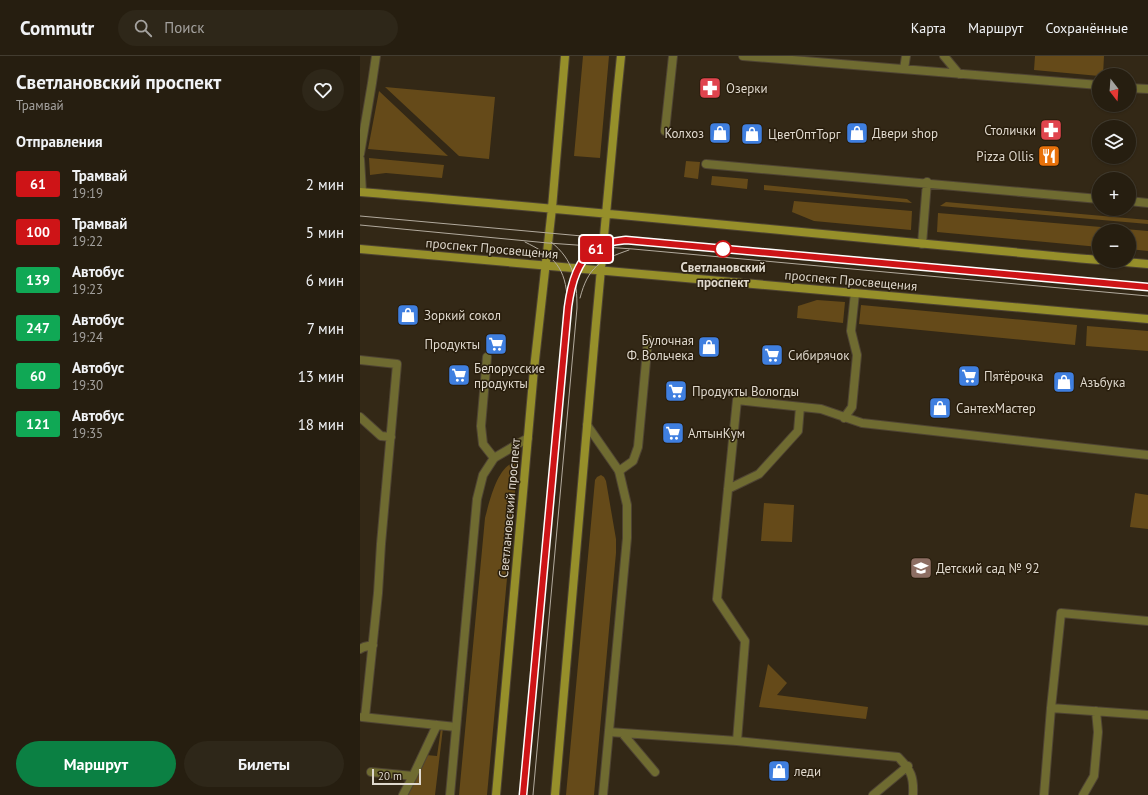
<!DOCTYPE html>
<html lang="ru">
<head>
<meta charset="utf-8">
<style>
	body { margin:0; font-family:"PT Sans",sans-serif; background:#2e2719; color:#f1f3f6; height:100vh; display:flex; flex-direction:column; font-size:15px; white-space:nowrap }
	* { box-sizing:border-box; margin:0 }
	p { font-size:13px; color:#a4a29f }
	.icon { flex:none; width:22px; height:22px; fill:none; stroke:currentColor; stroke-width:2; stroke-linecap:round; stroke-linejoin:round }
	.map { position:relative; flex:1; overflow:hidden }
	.sheet { display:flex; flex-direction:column; background:#261e10; width:360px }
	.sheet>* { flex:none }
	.badge { padding:0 8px; border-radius:3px; font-size:14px; line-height:26px }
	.needle { width:26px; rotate:163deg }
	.buttons { position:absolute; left:732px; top:12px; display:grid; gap:8px }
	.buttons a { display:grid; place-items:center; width:44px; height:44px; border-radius:50%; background:#261e10; box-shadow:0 1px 3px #0004,0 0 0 1px #423c30; font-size:20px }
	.scale { position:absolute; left:12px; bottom:10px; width:49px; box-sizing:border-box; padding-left:4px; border:2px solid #dfd8cd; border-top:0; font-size:11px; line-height:14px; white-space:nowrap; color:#dfd8cd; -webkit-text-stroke:3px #291e0d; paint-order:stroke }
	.map>.badge { position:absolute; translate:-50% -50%; box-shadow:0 0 0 2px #fff }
	h2 { padding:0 16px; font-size:15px; line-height:36px }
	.round { display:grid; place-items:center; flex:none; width:42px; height:42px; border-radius:21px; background:#2e2719 }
	.head { display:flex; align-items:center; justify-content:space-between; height:68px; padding:0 16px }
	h1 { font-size:19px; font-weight:700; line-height:30px }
	.primary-button { display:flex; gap:8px; margin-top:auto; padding:8px 16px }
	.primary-button a { flex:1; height:46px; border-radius:24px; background:#0b8043; color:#fff; font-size:16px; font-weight:700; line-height:46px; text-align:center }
	.primary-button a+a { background:#2e2719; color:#f1f3f6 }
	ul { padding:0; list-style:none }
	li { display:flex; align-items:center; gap:12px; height:48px; padding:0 16px }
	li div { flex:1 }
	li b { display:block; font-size:15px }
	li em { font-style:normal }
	li .badge { min-width:44px; font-weight:700; text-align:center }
	header { display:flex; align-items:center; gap:24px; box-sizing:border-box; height:56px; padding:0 20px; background:#261e10; border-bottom:1px solid #423c30 }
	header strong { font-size:19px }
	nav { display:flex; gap:22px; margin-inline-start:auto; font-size:14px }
	.search { width:280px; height:36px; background:#2e2719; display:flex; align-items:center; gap:10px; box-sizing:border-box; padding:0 14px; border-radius:22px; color:#a4a29f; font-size:15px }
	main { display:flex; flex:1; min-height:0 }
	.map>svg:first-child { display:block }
</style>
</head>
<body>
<header>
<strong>Commutr</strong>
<div class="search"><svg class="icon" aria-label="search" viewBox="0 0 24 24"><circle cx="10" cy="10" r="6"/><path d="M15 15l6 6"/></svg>Поиск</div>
<nav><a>Карта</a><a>Маршрут</a><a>Сохранённые</a></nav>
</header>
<main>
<section class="sheet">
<div class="head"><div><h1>Светлановский проспект</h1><p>Трамвай</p></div><a class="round"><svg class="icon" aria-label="heart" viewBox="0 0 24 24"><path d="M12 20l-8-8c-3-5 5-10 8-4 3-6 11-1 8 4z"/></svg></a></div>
<h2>Отправления</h2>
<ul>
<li><span class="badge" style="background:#ce1417;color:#fff">61</span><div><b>Трамвай</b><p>19:19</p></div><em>2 мин</em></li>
<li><span class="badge" style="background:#ce1417;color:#fff">100</span><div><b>Трамвай</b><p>19:22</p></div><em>5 мин</em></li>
<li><span class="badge" style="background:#10a855;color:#fff">139</span><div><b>Автобус</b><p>19:23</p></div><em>6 мин</em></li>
<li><span class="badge" style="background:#10a855;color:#fff">247</span><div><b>Автобус</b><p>19:24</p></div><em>7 мин</em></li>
<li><span class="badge" style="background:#10a855;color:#fff">60</span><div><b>Автобус</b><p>19:30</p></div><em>13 мин</em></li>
<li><span class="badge" style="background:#10a855;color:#fff">121</span><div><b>Автобус</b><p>19:35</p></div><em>18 мин</em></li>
</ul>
<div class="primary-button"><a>Маршрут</a><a>Билеты</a></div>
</section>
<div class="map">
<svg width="788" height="739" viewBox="0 0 788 739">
	<rect width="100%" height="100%" fill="#332816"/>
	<!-- green -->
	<path fill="#654a19" d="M223 0H249L240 102 214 100Z
		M675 0H744L743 19 739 20 674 14Z
		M25 31 135 41 129 103 99 100Z
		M19 35 88 100 8 93Z
		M9 102 84 109 82 122 26 117 10 119Z
		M326 105 340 106 338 123 324 121Z
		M352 120 388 123 387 133 351 129Z
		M404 129 547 143 552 147 404 134Z
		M434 145 552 155 551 174 454 165 432 156Z
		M586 146 788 164V168L580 150Z
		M578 157 788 175V195L769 193V175H739V191L577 176Z
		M457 244 485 246 483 267 437 262 438 250Z
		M501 249 717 269 715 289 499 268Z
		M727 270 788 275V295L726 290Z
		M153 407 157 409V414L127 739H99L125 462C129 447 137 412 153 407Z
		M241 419 244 421 246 425 256 483V497L234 739H206L235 424 237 421Z
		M775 437 788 439V473L770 471Z
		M404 447 434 449 432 486 401 485Z
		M408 608 427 627 417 639 508 651 506 663 399 651Z
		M81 672H83L75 739H45L66 699 77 700Z"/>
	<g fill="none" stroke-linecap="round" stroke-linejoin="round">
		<!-- service casing -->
		<g stroke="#4f4433" stroke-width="10">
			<path id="service" d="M383 0 739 29
				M584 0 599 18
				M544 13 546 0
				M769 32 788 33
				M305 75 313 0
				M0 98 12 27 16 0
				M0 103 2 136
				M346 108 739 143
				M769 145 788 147
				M562 188 567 126
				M127 301 121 370 123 388 134 402
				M0 304 37 308 21 488 18 537 5 661
				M0 361 21 380 31 381
				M484 362 492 351 497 299 491 275 495 237
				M259 415 273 405 278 391 288 284
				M368 433 399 418 438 375 440 351
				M0 593 4 591 13 589
				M691 652 701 557 788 565
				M2 661 96 671
				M249 676 377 685 538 701C551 714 554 721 553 739
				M263 678 295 716
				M377 685 385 585 357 543 377 344 461 353 502 367 788 399
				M11 716 53 720
				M43 739 53 720 77 669
				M513 739 548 710
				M684 739 691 652 788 659
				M723 739 734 720 738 676 736 655"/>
		</g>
		<!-- minor casing -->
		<g stroke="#4f4433" stroke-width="10">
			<path id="minor" d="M227 369 259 415 267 449V482L243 739
				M90 739 117 443 123 419 134 402 168 382"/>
		</g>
		<!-- secondary casing -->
		<g stroke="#4f4433" stroke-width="10">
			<path id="secondary" d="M0 136C247 156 493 182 739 204
				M0 193 788 263
				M753 205 788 208
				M136 739 174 313 192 152 205 0
				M195 739 236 267 257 39 261 0"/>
		</g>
		<!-- service -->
		<use href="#service" stroke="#6f6b31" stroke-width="8"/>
		<!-- minor -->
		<use href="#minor" stroke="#6f6b31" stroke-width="8"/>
		<!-- secondary -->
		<use href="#secondary" stroke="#968f2a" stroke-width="8"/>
		<!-- tram -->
		<path stroke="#b2aa9d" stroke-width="1" d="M0 160 788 231
			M0 169 188 187 273 193 788 240
			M165 186C191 199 204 208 207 239
			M220 242C228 211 240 204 269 194
			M163 739 210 232C216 216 225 196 242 189
			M173 739 217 252C217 225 214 204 191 186"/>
	</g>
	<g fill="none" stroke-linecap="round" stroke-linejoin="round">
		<!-- line casing -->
		<g stroke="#fff" stroke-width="9">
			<path id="line" d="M163 739 208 251C211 229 217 202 239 190 247 186 258 185 266 184L788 231"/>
		</g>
		<!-- line -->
		<use href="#line" stroke="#ce1417" stroke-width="6"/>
	</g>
	<!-- icons -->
	<defs>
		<g id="pharmacy-square" transform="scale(1.15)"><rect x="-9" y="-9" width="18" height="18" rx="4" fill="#e0444e" stroke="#291e0d"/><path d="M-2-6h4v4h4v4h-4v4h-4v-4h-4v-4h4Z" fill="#fff"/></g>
		<g id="shop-square" transform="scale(1.15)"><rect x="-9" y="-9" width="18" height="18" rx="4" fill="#3f7fe0" stroke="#291e0d"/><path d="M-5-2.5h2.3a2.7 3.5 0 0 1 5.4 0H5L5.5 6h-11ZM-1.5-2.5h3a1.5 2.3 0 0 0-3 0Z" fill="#fff"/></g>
		<g id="restaurant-square" transform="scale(1.15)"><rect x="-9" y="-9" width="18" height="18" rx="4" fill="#e8710a" stroke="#291e0d"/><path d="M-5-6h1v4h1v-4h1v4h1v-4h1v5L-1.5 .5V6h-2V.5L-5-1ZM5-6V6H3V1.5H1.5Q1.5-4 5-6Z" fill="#fff"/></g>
		<g id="supermarket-square" transform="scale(1.15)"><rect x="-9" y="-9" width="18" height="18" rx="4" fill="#3f7fe0" stroke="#291e0d"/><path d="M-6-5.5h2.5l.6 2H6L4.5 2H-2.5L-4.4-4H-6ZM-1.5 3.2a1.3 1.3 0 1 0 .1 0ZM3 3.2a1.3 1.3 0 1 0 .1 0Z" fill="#fff"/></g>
		<g id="school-square" transform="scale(1.15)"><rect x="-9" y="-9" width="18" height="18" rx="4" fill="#8d6e63" stroke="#291e0d"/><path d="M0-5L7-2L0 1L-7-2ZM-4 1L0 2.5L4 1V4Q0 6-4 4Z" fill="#fff"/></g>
	</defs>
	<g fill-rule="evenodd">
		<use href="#pharmacy-square" x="350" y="32"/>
		<use href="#pharmacy-square" x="691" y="74"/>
		<use href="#shop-square" x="360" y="77"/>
		<use href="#shop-square" x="497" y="77"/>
		<use href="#shop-square" x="392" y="78"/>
		<use href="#restaurant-square" x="689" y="100"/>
		<use href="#shop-square" x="48" y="259"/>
		<use href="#supermarket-square" x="136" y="288"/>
		<use href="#shop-square" x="349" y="291"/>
		<use href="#supermarket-square" x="412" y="299"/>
		<use href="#supermarket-square" x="99" y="319"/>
		<use href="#supermarket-square" x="609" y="320"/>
		<use href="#shop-square" x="704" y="326"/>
		<use href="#supermarket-square" x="316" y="335"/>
		<use href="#shop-square" x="580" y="352"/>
		<use href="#supermarket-square" x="313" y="377"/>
		<use href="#school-square" x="561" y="512"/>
		<use href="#shop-square" x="419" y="715"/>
	</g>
	<!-- markers -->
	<circle fill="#fff" stroke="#ce1417" stroke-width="2" cx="363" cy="193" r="8"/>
	<g text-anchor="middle" stroke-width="3" stroke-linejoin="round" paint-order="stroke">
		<!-- poi labels -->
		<g font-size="13" fill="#dfd8cd" stroke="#291e0d" text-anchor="start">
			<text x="366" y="37">Озерки</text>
			<text x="676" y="79" text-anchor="end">Столички</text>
			<text x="344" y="82" text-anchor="end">Колхоз</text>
			<text x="512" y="82">Двери shop</text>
			<text x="408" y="83">ЦветОптТорг</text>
			<text x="674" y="105" text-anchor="end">Pizza Ollis</text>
			<text x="64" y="264">Зоркий сокол</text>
			<text x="334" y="289" text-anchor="end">Булочная<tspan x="334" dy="15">Ф. Вольчека</tspan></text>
			<text x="120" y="293" text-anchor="end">Продукты</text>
			<text x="428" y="304">Сибирячок</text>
			<text x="114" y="317">Белорусские<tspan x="114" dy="15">продукты</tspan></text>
			<text x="624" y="325">Пятёрочка</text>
			<text x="720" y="331">Азъбука</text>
			<text x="332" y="340">Продукты Вологды</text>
			<text x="596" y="357">СантехМастер</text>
			<text x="328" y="382">АлтынКум</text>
			<text x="576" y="517">Детский сад № 92</text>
			<text x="434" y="720">леди</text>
		</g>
		<!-- street labels -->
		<g font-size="13" fill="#dfd8cd" stroke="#291e0d">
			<text transform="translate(132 192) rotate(5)" y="5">проспект Просвещения</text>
			<text transform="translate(491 224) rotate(5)" y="5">проспект Просвещения</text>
			<text transform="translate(149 452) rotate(-85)" y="5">Светлановский проспект</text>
		</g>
		<!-- stop labels -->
		<g font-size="13" font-weight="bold" fill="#dfd8cd" stroke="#291e0d">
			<text x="363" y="216">Светлановский<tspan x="363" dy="15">проспект</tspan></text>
		</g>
	</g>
</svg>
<div class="buttons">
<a><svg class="needle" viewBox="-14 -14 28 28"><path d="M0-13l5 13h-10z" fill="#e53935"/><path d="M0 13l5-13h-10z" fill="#a4a29f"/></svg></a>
<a><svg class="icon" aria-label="layers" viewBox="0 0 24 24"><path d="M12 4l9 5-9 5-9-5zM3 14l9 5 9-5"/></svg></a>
<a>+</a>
<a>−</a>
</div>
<div class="scale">20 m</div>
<b class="badge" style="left:236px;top:193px;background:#ce1417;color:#fff">61</b>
</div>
</main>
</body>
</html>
